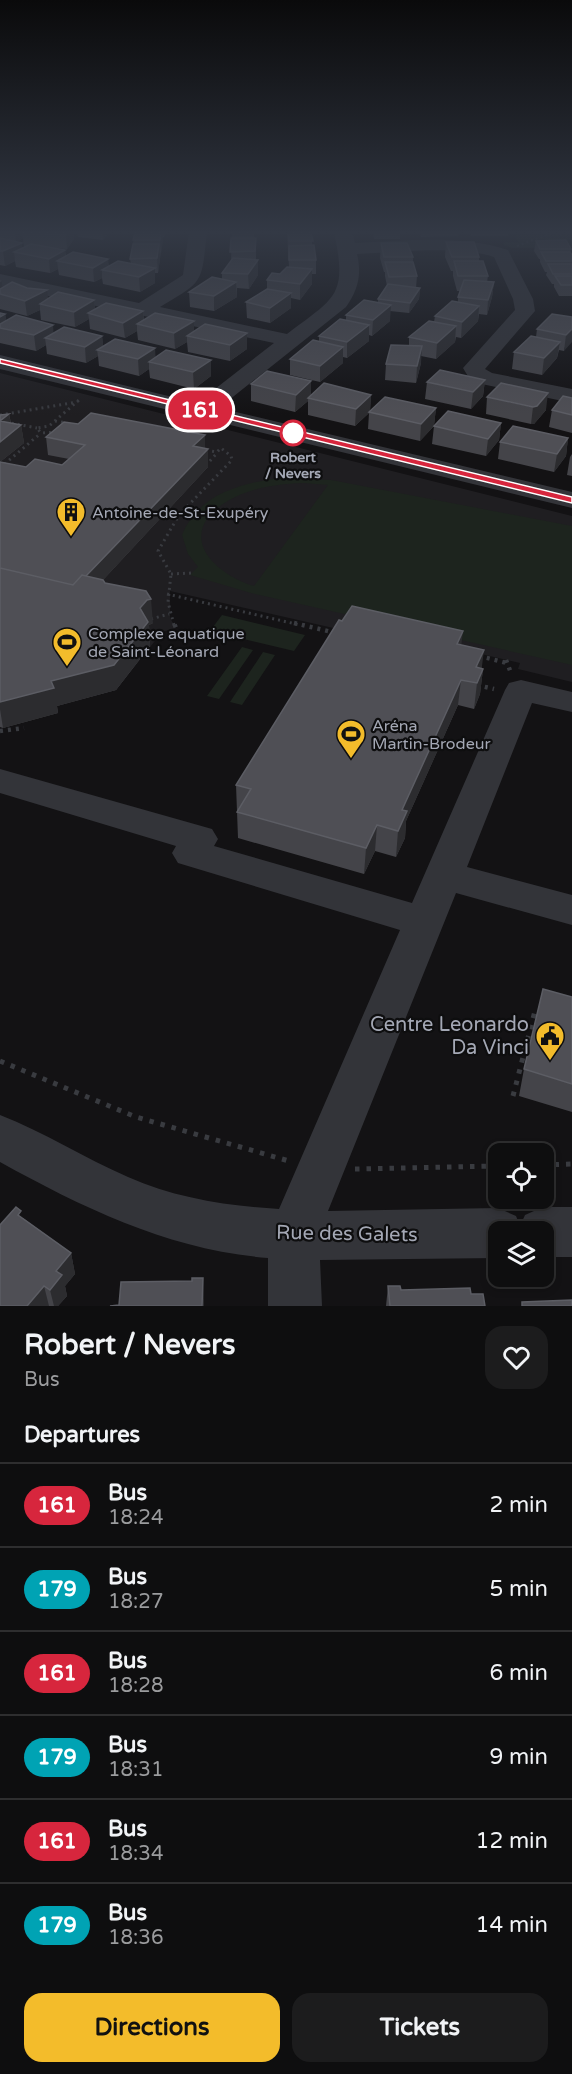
<!DOCTYPE html>
<html lang="en">
<head>
<meta charset="utf-8">
<style>
	body { margin:0; font-family:"Varela Round",sans-serif; background:#1c1c1d; color:#f1f3f6; height:100vh; display:flex; flex-direction:column; font-size:22px; white-space:nowrap }
	* { box-sizing:border-box; margin:0 }
	p { font-size:20px; color:#9b9c9e }
	.icon { flex:none; width:33px; height:33px; fill:none; stroke:currentColor; stroke-width:2; stroke-linecap:round; stroke-linejoin:round }
	.map { position:relative; height:1306px; overflow:hidden }
	.drawer { display:flex; flex-direction:column; background:#0e0e0f; flex:1 }
	.drawer>* { flex:none }
	.badge { padding:0 12px; border-radius:20px; font-size:21px; line-height:39px }
	.buttons { position:absolute; left:488px; top:1143px; display:grid; gap:12px }
	.buttons a { display:grid; place-items:center; width:66px; height:66px; border-radius:12px; background:#0e0e0f; box-shadow:0 3px 9px #0003,0 0 0 2px #2e2e2f; font-size:30px }
	.map>.badge { position:absolute; translate:-50% -50%; box-shadow:0 0 0 3px #fff }
	h2 { padding:0 24px; font-size:22px; line-height:54px }
	.round { display:grid; place-items:center; flex:none; width:63px; height:63px; border-radius:18px; background:#1c1c1d }
	.head { display:flex; align-items:center; justify-content:space-between; height:102px; padding:0 24px }
	h1 { font-size:28px; font-weight:800; line-height:45px }
	.cta { display:flex; gap:12px; margin-top:auto; padding:12px 24px }
	.cta a { flex:1; height:69px; border-radius:18px; background:#f3bc2b; color:#111; font-size:24px; font-weight:800; line-height:69px; text-align:center }
	.cta a+a { background:#1c1c1d; color:#f1f3f6 }
	ul { padding:0; list-style:none }
	li { display:flex; align-items:center; gap:18px; height:84px; padding:0 24px; border-top:2px solid #2e2e2f }
	li div { flex:1 }
	li b { display:block; font-size:22px }
	li em { font-style:normal }
	li .badge { min-width:66px; font-weight:700; text-align:center }
	.map>svg:first-child { display:block }
</style>
</head>
<body>
<div class="map">
<svg width="572" height="1306" viewBox="0 0 572 1306">
	<rect width="100%" height="100%" fill="#131214"/>
	<!-- built -->
	<path fill="#1f1e21" d="M0 373 572 516V682L518 669 520 663 408 637 342 630 170 591V618L176 628 162 632 116 690 55 706 0 727Z"/>
	<!-- green -->
	<path fill="#1d241e" fill-rule="evenodd" d="M514 232H572V247L512 248 504 245V242H518Z
		M279 478 331 480 572 526V665L251 593 190 575 198 567 188 554 182 535C199 494 239 484 279 478ZM303 483 328 485 254 586C212 573 175 534 226 502 249 488 276 484 303 483Z
		M222 615 305 635 294 651 210 631Z
		M242 647 253 650 219 699 207 696Z
		M263 652 275 655 242 705 230 702Z"/>
	<g fill="none" stroke-linecap="round" stroke-linejoin="round">
		<!-- path-far3 -->
		<path stroke="#393b40" stroke-width="2" stroke-dasharray="2 3" stroke-linecap="butt" d="M517 246 549 234H572
			M77 402 81 399"/>
		<!-- path-far2 -->
		<path stroke="#393b40" stroke-width="3" stroke-dasharray="2 4" stroke-linecap="butt" d="M0 415 77 402
			M0 421 37 428
			M55 421 67 423
			M57 432 41 433 37 428 49 426 79 400
			M205 462 208 463 217 453
			M0 468 41 433
			M171 574 192 573
			M167 594 300 625
			M151 619 169 614
			M174 625 168 602 171 574 158 551 179 515 232 460 231 456 221 448 217 452 204 450"/>
		<!-- path-far1 -->
		<path stroke="#393b40" stroke-width="4.5" stroke-dasharray="3 5" stroke-linecap="butt" d="M294 623 336 633
			M172 634 176 628 174 623
			M479 656 507 663
			M506 660 511 673
			M477 685 494 689
			M0 731 24 728"/>
		<!-- path -->
		<path stroke="#393b40" stroke-width="5" stroke-dasharray="4.5 7" stroke-linecap="butt" d="M0 1061 136 1117 289 1161
			M513 1096 535 1011 542 1014
			M543 1165 572 1164
			M355 1169 498 1166"/>
		<!-- minor -->
		<path fill="#333439" fill-rule="evenodd" d="M189 232H207C201 284 205 280 160 307L287 334C335 297 348 297 334 232H352L355 243C404 241 460 234 508 250L533 299 535 311 485 369 492 373 572 389V403L477 383 469 378 463 368 515 310 513 299 494 257C459 245 396 252 357 254 362 275 358 290 346 307L219 408 572 492V508L0 369V355L197 403 274 343 0 286V274L139 303 183 275Z
			M521 680 572 692V712L532 703 467 867 572 895V925L456 893 328 1211 498 1208 516 1216 520 1226 525 1215 543 1207H572V1257H543V1232H498V1258L320 1260 322 1306H268V1258C170 1250 85 1209 0 1162V1115C44 1132 84 1158 128 1177 175 1198 228 1206 279 1209L400 930 178 863 172 853 176 846 0 793V769L212 829 218 839 214 846 412 903 505 690 509 683Z"/>
	</g>
	<!-- wall -->
	<path fill="#444449" fill-rule="evenodd" d="M0 232H74V239L67 249 54 248 65 250 66 256 109 266 131 264 130 259 135 232H165L164 237H163L158 273H155V283L140 292 103 284 102 278 94 282 59 275 58 269 50 273 16 267 15 261 5 266 0 265ZM23 238 24 247 22 248V243L17 242Z
		M77 232H110L103 240 78 237Z
		M232 232H254V238H256V260L258 275 249 289 237 288V297L214 311 190 307 189 292 222 279V273L231 261Z
		M287 232H312V245L316 260V274H312V284L300 300 291 298V308L270 323 247 318 246 302 267 289V280L280 274 289 267Z
		M373 232H400V239H374Z
		M420 232H459L458 236 421 237Z
		M470 232H509L508 236H471Z
		M536 241 571 249V252L572 255V296H559L554 287V284H552L546 275 547 272H545L540 262V259H539L534 251Z
		M446 242 479 257V261L488 276 487 282H494L492 297 487 315 479 314 478 321 461 338 456 337 455 342 436 359 421 356V363L416 383 385 380 386 364 409 346V337L434 322 435 316 458 302V297L460 291H457L453 276V271H451L445 257Z
		M381 243 413 257V262L417 276 416 288H420L419 299 409 313 390 311V321L372 336 369 335V341L347 358 343 357V363L320 382 290 375V359L319 342V336L346 320V315L378 303V299L387 286 385 276V272H384L380 258Z
		M0 280 2 281 3 287 48 299 94 300 95 309 143 311 144 320 194 321V331L247 333V349L230 361 188 352 187 342 175 349 138 340 137 331 125 338 90 329 89 319 75 327 41 320 40 310 27 316 0 309Z
		M0 313 5 314 6 320 54 333 102 336 103 346 156 357 211 376 194 389 150 378 149 369 139 376 99 366 98 356 86 363 47 354 46 345 36 351 0 343Z
		M572 317 564 351 559 350 557 358 542 375 512 369 514 352 536 337 537 329Z
		M485 380 483 396 471 409 425 399 427 382Z
		M311 381V395H371L370 411 436 408 434 425 501 423 499 440 486 456 432 444 434 426 420 441 368 429 369 413 355 426 308 415V401L295 412 251 401V384Z
		M487 397 546 410 534 424H531L486 414Z
		M572 398V433L549 427 552 410Z
		M9 414 11 423 21 425 24 443 0 462 26 467 62 465 69 459 48 455 46 437 78 424 205 435V448L208 467 103 580 105 583 153 623 149 625 150 646 116 690 57 706 58 713 3 728 0 727V415Z
		M568 438 566 456 554 472 498 459 500 442Z
		M572 454V476L567 475 570 457Z
		M461 645 482 668 483 669 480 694 474 709 458 705 406 821 405 838 396 857 375 851 364 874 238 838 236 785Z
		M572 997V1112L519 1096 524 1069Z
		M23 1218 71 1253 75 1274 65 1286 67 1296 58 1306H0Z
		M388 1286 401 1290 471 1294 485 1306H386Z"/>
	<!-- shaded-wall -->
	<path fill="#2c2c2f" d="M15 232H30L22 233 23 238 16 242Z
		M67 232H74V239L67 249 66 235Z
		M102 232H110L103 240Z
		M161 232H162L163 240 161 254 160 240Z
		M256 238 255 263 258 260V275L249 289 248 274 255 263Z
		M22 243 23 254 14 252 15 261 5 266 3 251Z
		M159 244 160 258 158 273 157 258Z
		M65 250 66 262 57 261 58 269 50 273 49 259Z
		M108 259 110 271 102 270V278L94 282 93 268Z
		M155 268V283L140 292 139 277Z
		M312 269V284L300 300V284Z
		M2 281 4 295 0 294V282Z
		M236 282 237 297 214 311V296Z
		M494 282 492 297 487 315 488 300Z
		M420 288 419 299 409 313 410 303Z
		M47 290 49 305 40 304V310L27 316 25 301Z
		M291 293V308L270 323V308Z
		M94 300 96 315 88 313 89 319 75 327 74 312Z
		M391 305 390 321 372 336 373 320Z
		M479 306 478 321 461 338 462 322Z
		M143 311 144 326 137 324V331L125 338 123 323Z
		M5 314 8 329 0 328V317Z
		M194 321V337L187 336V342L175 349 174 333Z
		M53 325 54 340 45 338 46 345 36 351 34 335Z
		M369 325V341L347 358V342Z
		M456 326 455 342 436 359 437 343Z
		M572 329V342L564 351 566 335Z
		M247 333V349L230 361V345Z
		M102 336 104 352 97 350 98 356 86 363 85 347Z
		M560 342 557 358 542 375 544 358Z
		M422 346 421 363 416 383 417 366Z
		M343 347V363L320 382V366Z
		M155 348 156 364 149 362V369L139 376 138 359Z
		M211 360V376L194 389 193 372Z
		M485 380 483 396 471 409 473 392Z
		M311 381V398H308V401L295 412 296 395Z
		M548 393 546 410 534 424H531L533 407Z
		M371 395 370 412 355 426 356 409Z
		M436 408 434 426 420 441 421 424Z
		M9 414 12 431 0 421Z
		M501 423 499 440 486 456 488 439Z
		M21 425 24 443 0 462V442Z
		M205 435V451L208 449V467L76 609 74 590 193 446Z
		M568 438 566 456 554 472 557 454Z
		M151 599 153 623 149 625 150 646 116 690 57 706 58 713 3 728 0 709V702L51 681 140 608 147 600Z
		M463 631 460 656 457 644Z
		M484 650 481 674 483 669 480 694 474 709 477 683 476 667Z
		M461 680 458 705 406 821 405 838 396 857 398 831 402 810Z
		M377 825 375 851 364 874 366 848Z
		M71 1253 75 1274 65 1286 67 1296 58 1306H54L50 1290 56 1271Z
		M203 1278 204 1299V1306H202Z
		M44 1286 49 1306H27Z"/>
	<!-- building -->
	<path fill="#4f4f55" stroke="#5c5d64" stroke-width="1.5" d="M23 232H67L66 235Z
		M135 232H161L160 240H133Z
		M232 232H254V233H232Z
		M288 232H311L313 241H289Z
		M0 238 22 243 3 251H0Z
		M231 238H256L255 251 230 252Z
		M566 240 571 249H540L536 241Z
		M446 242H474L479 257H452Z
		M381 243H407L413 257H384Z
		M31 244 65 250 49 259 14 252Z
		M133 244H159L157 258 130 259Z
		M314 245 316 260H289V246Z
		M73 252 108 259 93 268 57 261Z
		M541 252H570L572 255V261H546Z
		M233 258 258 260 248 274 222 273Z
		M118 261 155 268 139 277 102 270Z
		M454 261H483L488 276H458Z
		M385 262H413L417 276 389 277Z
		M548 264H572V274H553Z
		M287 267 312 269 300 284 267 280 272 273 280 274Z
		M555 276H572V285H561Z
		M212 277 236 282 214 296 189 292Z
		M464 280 494 282 488 300 458 297Z
		M12 282 27 288 47 290 25 301 0 294V289Z
		M388 284 420 288 410 303 378 299Z
		M267 289 291 293 270 308 246 302Z
		M58 292 94 300 74 312 40 304Z
		M364 300 391 305 373 320 346 315Z
		M452 301 479 306 462 322 435 316Z
		M106 303 143 311 123 323 88 313Z
		M0 313 5 314 0 317Z
		M155 313 194 321 174 333 137 324Z
		M552 314 572 317V329L566 335 537 329Z
		M16 315 53 325 34 335 0 328V324Z
		M340 319 369 325 347 342 319 336Z
		M429 321 456 326 437 343 409 337Z
		M205 324 247 333 230 345 187 336Z
		M64 327 102 336 85 347 45 338Z
		M531 336 560 342 544 358 514 352Z
		M115 339 155 348 138 359 97 350Z
		M313 340 343 347 320 366 290 359Z
		M391 345 422 346 417 366 386 364Z
		M166 350 211 360 193 372 149 362Z
		M440 370 485 380 473 392 427 382Z
		M267 371 311 381 296 395 251 384Z
		M324 383 371 395 356 409 308 398Z
		M501 383 548 393 537 406 533 407 487 397Z
		M563 396 572 398V415L552 410Z
		M385 397 436 408 421 424 369 412Z
		M448 411 501 423 488 439 434 426Z
		M91 413 205 435 193 446 208 449 86 576 82 575 73 585 0 568V462L26 467 35 459 62 465 85 445 46 437 64 422 78 424Z
		M9 414 0 421 21 425 0 442V415Z
		M513 426 568 438 557 454 500 442Z
		M0 568 73 585 82 575 103 580 105 583 146 591 151 599 147 600 140 608 148 622 114 665 51 681 54 688 0 702Z
		M352 606 463 631 457 644 484 650 476 667 483 669 477 683 461 680 402 810 407 811 398 831 377 825 366 848 237 812 251 789 236 785 339 620 342 621Z
		M543 989 572 997V1084L524 1069Z
		M16 1207 21 1211 18 1215 71 1253 56 1271 62 1275 50 1290 44 1286 27 1306H0V1225Z
		M192 1278H203L202 1306H110L119 1305 121 1282 192 1281Z
		M388 1286H400L401 1290 470 1288 471 1294H483L485 1306H390Z
		M572 1300V1306H522V1302Z"/>
	<!-- sky -->
	<linearGradient id="sky" x2="0" y2="1"><stop stop-color="#0a0a0b"/><stop offset="0.56" stop-color="#333945"/><stop offset="1" stop-color="#333945" stop-opacity="0"/></linearGradient>
	<rect width="572" height="415" fill="url(#sky)"/>
	<!-- line -->
	<path fill="#d7263d" stroke="#fff" stroke-width="1.5" d="M0 359 572 497V503L0 363Z"/>
	<!-- icons -->
	<defs>
		<g id="building-pin" transform="scale(1.5)"><path d="M0 17L-7.5 6A9.5 9.5 0 1 1 7.5 6Z" fill="#f3bc2b" stroke="#0e0e0f"/><path d="M-4-6H4V6H1V3H-1V6H-4ZM-2.5-4.3h1.7v1.8h-1.7ZM.8-4.3h1.7v1.8H.8ZM-2.5-1h1.7V.8h-1.7ZM.8-1h1.7V.8H.8Z" fill="#111"/></g>
		<g id="stadium-pin" transform="scale(1.5)"><path d="M0 17L-7.5 6A9.5 9.5 0 1 1 7.5 6Z" fill="#f3bc2b" stroke="#0e0e0f"/><path d="M0-5a6.5 5 0 1 0 0 10a6.5 5 0 1 0 0-10ZM-3.5-1.8h7v3.6h-7Z" fill="#111"/></g>
		<g id="civic-pin" transform="scale(1.5)"><path d="M0 17L-7.5 6A9.5 9.5 0 1 1 7.5 6Z" fill="#f3bc2b" stroke="#0e0e0f"/><path d="M-.6-6.5H3V-4.5H.6V-3L4-1V1h2V6H-6V1h2V-1L-.6-3ZM-1.2 2.5V6h2.4V2.5Z" fill="#111"/></g>
	</defs>
	<g fill-rule="evenodd">
		<use href="#building-pin" x="71" y="512"/>
		<use href="#stadium-pin" x="67" y="642"/>
		<use href="#stadium-pin" x="351" y="734"/>
		<use href="#civic-pin" x="550" y="1036"/>
	</g>
	<!-- markers -->
	<circle fill="#fff" stroke="#d7263d" stroke-width="3" cx="293" cy="433" r="12"/>
	<g text-anchor="middle" stroke-width="4.5" stroke-linejoin="round" paint-order="stroke">
		<!-- far-stop labels -->
		<g font-size="14" font-weight="bold" fill="#a4a8b5" stroke="#0e0e0f">
			<text x="293" y="462">Robert<tspan x="293" dy="16">/ Nevers</tspan></text>
		</g>
		<!-- poi labels -->
		<g font-size="16" fill="#a4a8b5" stroke="#0e0e0f" text-anchor="start">
			<text x="92" y="518">Antoine-de-St-Exupéry</text>
			<text x="88" y="639">Complexe aquatique<tspan x="88" dy="18">de Saint-Léonard</tspan></text>
			<text x="372" y="731">Aréna<tspan x="372" dy="18">Martin-Brodeur</tspan></text>
		</g>
		<!-- near-poi labels -->
		<g font-size="20" fill="#a4a8b5" stroke="#0e0e0f" text-anchor="end">
			<text x="529" y="1031">Centre Leonardo<tspan x="529" dy="23">Da Vinci</tspan></text>
		</g>
		<!-- near-street labels -->
		<g font-size="20" fill="#a4a8b5" stroke="#0e0e0f">
			<text transform="translate(347 1233) rotate(1)" y="7">Rue des Galets</text>
		</g>
	</g>
</svg>
<div class="buttons">
<a><svg class="icon" aria-label="locate" viewBox="0 0 24 24"><circle cx="12" cy="12" r="6"/><path d="M12 2v4M12 18v4M2 12h4M18 12h4"/></svg></a>
<a><svg class="icon" aria-label="layers" viewBox="0 0 24 24"><path d="M12 4l9 5-9 5-9-5zM3 14l9 5 9-5"/></svg></a>
</div>
<b class="badge" style="left:200px;top:410px;background:#d7263d;color:#fff">161</b>
</div>
<section class="drawer">
<div class="head"><div><h1>Robert / Nevers</h1><p>Bus</p></div><a class="round"><svg class="icon" aria-label="heart" viewBox="0 0 24 24"><path d="M12 20l-8-8c-3-5 5-10 8-4 3-6 11-1 8 4z"/></svg></a></div>
<h2>Departures</h2>
<ul>
<li><span class="badge" style="background:#d7263d;color:#fff">161</span><div><b>Bus</b><p>18:24</p></div><em>2 min</em></li>
<li><span class="badge" style="background:#00a3b4;color:#fff">179</span><div><b>Bus</b><p>18:27</p></div><em>5 min</em></li>
<li><span class="badge" style="background:#d7263d;color:#fff">161</span><div><b>Bus</b><p>18:28</p></div><em>6 min</em></li>
<li><span class="badge" style="background:#00a3b4;color:#fff">179</span><div><b>Bus</b><p>18:31</p></div><em>9 min</em></li>
<li><span class="badge" style="background:#d7263d;color:#fff">161</span><div><b>Bus</b><p>18:34</p></div><em>12 min</em></li>
<li><span class="badge" style="background:#00a3b4;color:#fff">179</span><div><b>Bus</b><p>18:36</p></div><em>14 min</em></li>
</ul>
<div class="cta"><a>Directions</a><a>Tickets</a></div>
</section>
</body>
</html>
